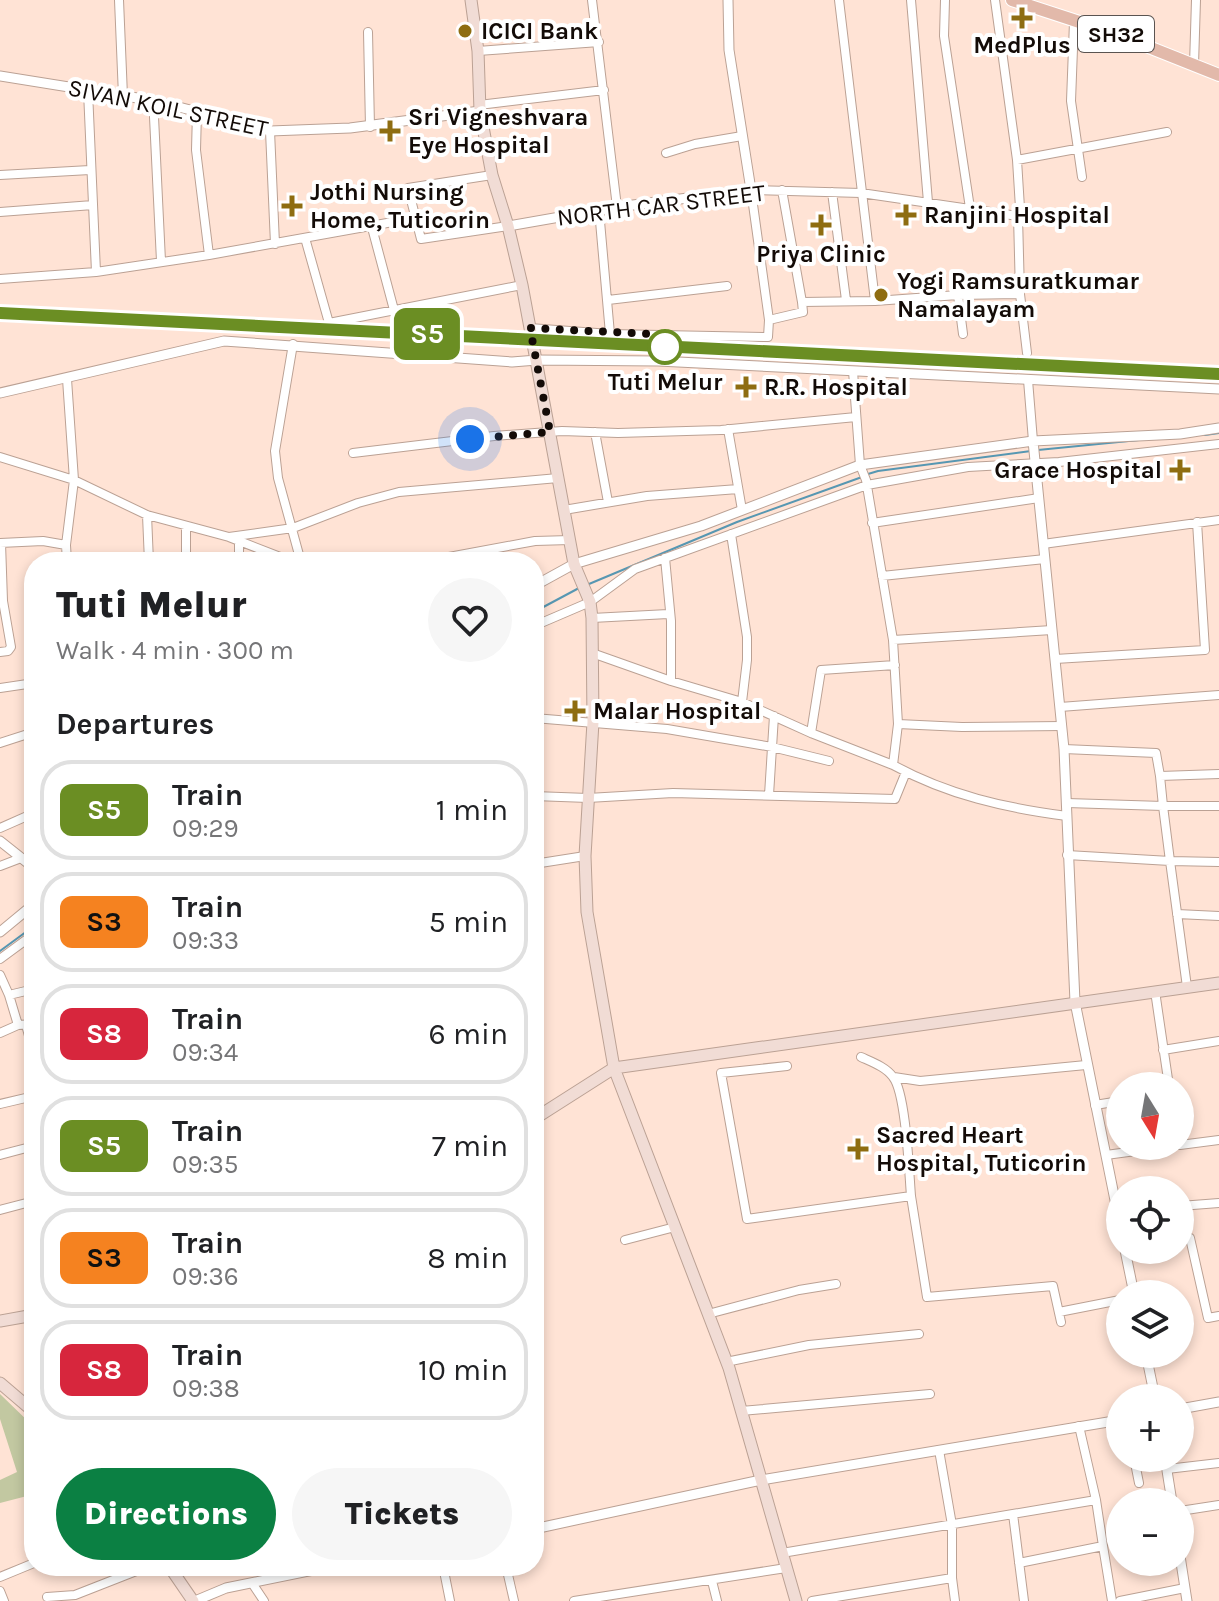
<!DOCTYPE html>
<html lang="en">
<head>
<meta charset="utf-8">
<style>
	body { margin:0; font-family:Karla,sans-serif; background:#f6f6f6; color:#202124; height:100vh; display:flex; flex-direction:column; font-size:30px; white-space:nowrap }
	* { box-sizing:border-box; margin:0 }
	p { font-size:26px; color:#757577 }
	.icon { flex:none; width:44px; height:44px; fill:none; stroke:currentColor; stroke-width:2; stroke-linecap:round; stroke-linejoin:round }
	.map { position:relative; flex:1; overflow:hidden }
	.panel { position:absolute; left:24px; top:552px; width:520px; height:1024px; display:flex; flex-direction:column; background:#fff; border-radius:32px; box-shadow:0 4px 12px #0003 }
	.panel>* { flex:none }
	.badge { padding:0 16px; border-radius:12px; font-size:28px; line-height:52px }
	.needle { width:52px; rotate:169deg }
	.buttons { position:absolute; left:1106px; top:1072px; display:grid; gap:16px }
	.buttons a { display:grid; place-items:center; width:88px; height:88px; border-radius:50%; background:#fff; box-shadow:0 4px 12px #0003; font-size:40px }
	.you { position:absolute; width:40px; height:40px; margin:-20px; border:6px solid #fff; border-radius:50%; background:#1a73e8; box-shadow:0 0 0 12px #1a73e833 }
	.map>.badge { position:absolute; translate:-50% -50%; box-shadow:0 0 0 4px #fff }
	h2 { padding:0 32px; font-size:30px; line-height:72px }
	.round { display:grid; place-items:center; flex:none; width:84px; height:84px; border-radius:42px; background:#f6f6f6 }
	.overview { display:flex; align-items:center; justify-content:space-between; height:136px; padding:0 32px }
	h1 { font-size:38px; font-weight:800; line-height:60px }
	.cta { display:flex; gap:16px; margin-top:auto; padding:16px 32px }
	.cta a { flex:1; height:92px; border-radius:48px; background:#0b8043; color:#fff; font-size:32px; font-weight:800; line-height:92px; text-align:center }
	.cta a+a { background:#f6f6f6; color:#202124 }
	ul { padding:0; list-style:none }
	li { display:flex; align-items:center; gap:24px; height:100px; margin:0 16px 12px; padding:0 16px; border:4px solid #e0e0e0; border-radius:32px }
	li div { flex:1 }
	li b { display:block; font-size:30px }
	li em { font-style:normal }
	li .badge { min-width:88px; font-weight:700; text-align:center }
	.map>svg:first-child { display:block }
</style>
</head>
<body>
<div class="map">
<svg width="1219" height="1601" viewBox="0 0 1219 1601">
	<rect width="100%" height="100%" fill="#ffe3d5"/>
	<!-- green -->
	<path fill="#c2c8a1" d="M0 1394 34 1427V1511L27 1496 0 1503V1480L17 1472 0 1419Z"/>
	<g fill="none" stroke-linecap="round" stroke-linejoin="round">
		<!-- stream -->
		<path stroke="#5797b2" stroke-width="2" d="M1205 435 1219 433
			M1038 450 1139 440
			M868 474 878 471 1031 451
			M589 584 737 522 862 477
			M534 612 579 588
			M0 951 34 926"/>
		<!-- minor casing -->
		<g stroke="#bba194" stroke-width="10">
			<path id="minor" d="M119 0 123 96
				M592 0 617 207
				M839 0 875 301
				M911 0 928 202
				M945 0 944 36 970 208
				M995 0 1017 160 1020 208 1018 216
				M1074 22 1071 101 1082 177
				M368 32 370 127
				M478 51 599 42
				M1194 65 1196 0
				M88 91 96 272
				M156 101 154 117 161 261
				M479 105 604 90
				M197 112 196 150 209 255
				M270 131 275 244
				M666 153 695 144 742 136
				M1017 160 1167 132
				M0 175 90 170
				M492 175 408 188 421 239 508 226
				M782 190 802 302 875 301 958 295 963 334
				M832 192 846 300
				M599 210 610 334
				M0 212 93 205
				M371 224 394 310
				M305 238 329 323 522 285
				M0 279 96 272 209 255 415 218
				M958 295 1020 294
				M608 300 727 286
				M769 320 803 312 802 302
				M530 328 610 334 768 337 769 320 751 190 861 193 1018 216 1020 294 1027 353
				M293 344 275 451 278 478 301 562
				M853 371 860 465 866 480 893 640
				M1028 380 1033 441
				M728 429 742 510
				M595 432 608 502
				M353 453 494 436 562 431 618 433 721 430 856 417
				M0 457 74 480 147 515 229 537 293 562
				M564 510 647 496 738 489
				M147 515 149 562
				M872 523 1039 498
				M731 534 747 637V660L742 702
				M229 537 293 528 358 503 399 492 558 478
				M239 541V562
				M0 543 43 541 66 545
				M1043 544 1219 520
				M665 558 671 621V681
				M67 562 66 545 74 480 67 379
				M186 562V526
				M422 562 535 541 570 540
				M882 576 1045 559
				M592 618 668 614
				M534 626 590 602 635 569 867 485 968 467 1059 462 1219 444
				M1052 630 893 640 898 724 893 765C948 795 1005 808 1067 816
				M0 652 8 651 11 647 3 601 1 543
				M592 653 671 681 742 702 811 733
				M1055 659 1205 650 1197 522
				M0 688 34 683
				M1060 707 1219 695
				M534 718 667 729 772 747 829 761
				M898 724 962 727 1062 726
				M0 743 34 732
				M1064 749 1156 753 1160 776
				M893 765 811 733 821 670 895 665
				M769 795 774 716
				M534 796 588 798 673 793 895 799 906 772
				M1067 803 1163 806 1160 776 1219 774
				M0 828 34 813
				M1067 855 1170 861 1163 806H1219
				M534 864 585 856
				M0 866 21 858
				M1177 914 1219 916
				M0 959 34 934
				M0 975 9 995 34 989
				M1187 987 1170 861 1219 862
				M1155 991 1169 1086
				M9 995 18 1025
				M26 1025 34 1054
				M0 1033 18 1025 34 1024
				M1163 1050 1219 1041
				M787 1066 721 1073 747 1219 911 1196C909 1172 906 1093 893 1077 886 1067 872 1062 861 1057
				M894 1077 920 1081 1086 1065
				M0 1104 34 1096
				M1095 1105 1120 1101
				M1180 1145 1219 1140
				M0 1155 34 1146
				M1106 1155 1173 1146
				M911 1196 927 1297 1053 1286 1061 1322
				M1180 1206 1219 1203
				M0 1210 34 1201
				M1180 1238H1190L1208 1318 1219 1316
				M625 1240 675 1227
				M1059 1312 1120 1300
				M708 1314 799 1290 836 1284
				M726 1362 809 1345 919 1334
				M741 1411 930 1394
				M1079 1426 1096 1500
				M939 1450 952 1525V1578L955 1601
				M1134 1458 1139 1483
				M1167 1469 1219 1463
				M1180 1511 1219 1505
				M1013 1514 1024 1601
				M782 1553 1096 1500 1103 1546
				M1019 1563 1103 1546 1112 1601
				M443 1566 450 1601
				M506 1566 514 1601
				M0 1577 34 1563
				M712 1581 717 1601
				M252 1583 264 1601
				M0 1591 4 1601
				M47 1597 75 1595 149 1566
				M574 1601 786 1568
				M812 1601 952 1578
				M1120 1601 1185 1588"/>
		</g>
		<!-- tertiary casing -->
		<g stroke="#bba194" stroke-width="11">
			<path id="tertiary" d="M0 76 156 101 270 131 350 128 480 111
				M508 226 617 207 751 190 729 50 728 0
				M0 393 224 341 512 362 537 360 658 361 1219 389
				M1033 441 1064 749 1075 1002 1120 1225
				M534 586 574 564 701 526 860 465 1033 441 1180 434 1219 428
				M0 841 34 868
				M0 932 34 904
				M1125 1250 1134 1294
				M1146 1354 1155 1398
				M1180 1409 1219 1402
				M1165 1458 1172 1502
				M534 1529 761 1480 1120 1420
				M1180 1556 1187 1601
				M195 1601 226 1588 333 1566"/>
		</g>
		<!-- secondary casing -->
		<g stroke="#bba194" stroke-width="13">
			<path id="secondary" d="M471 0 478 51 480 111 492 175 508 226 522 285 574 564 590 602 592 618 593 722 585 856 587 912 614 1068 729 1368 796 1601
				M534 1119 614 1068 1219 983
				M0 1321 34 1315
				M0 1383 34 1412
				M169 1566 193 1601"/>
		</g>
		<!-- primary casing -->
		<g stroke="#fff" stroke-width="14">
			<path id="primary" d="M1012 0 1116 34 1219 75"/>
		</g>
		<!-- minor -->
		<use href="#minor" stroke="#fff" stroke-width="8"/>
		<!-- tertiary -->
		<use href="#tertiary" stroke="#fff" stroke-width="9"/>
		<!-- secondary -->
		<use href="#secondary" stroke="#f1dcd5" stroke-width="11"/>
		<!-- primary -->
		<use href="#primary" stroke="#e2b9aa" stroke-width="12"/>
		<!-- rail -->
		<path stroke="#675851" stroke-width="2" stroke-dasharray="4 8" stroke-linecap="butt" d="M0 313 1219 374"/>
	</g>
	<g fill="none" stroke-linecap="round" stroke-linejoin="round">
		<!-- line casing -->
		<g stroke="#fff" stroke-width="18">
			<path id="line" d="M0 313 1219 374"/>
		</g>
		<!-- line -->
		<use href="#line" stroke="#6b8e23" stroke-width="12"/>
		<!-- walk -->
		<path stroke="#130b07" stroke-width="8" stroke-dasharray="0 14.4" d="M470 439 550 432 530 328 671 335 665 347"/>
	</g>
	<!-- markers -->
	<g fill="#8e6d11" stroke="#fff" stroke-width="3">
		<path d="M1018 6h8v8h8v8h-8v8h-8v-8h-8v-8h8z"/>
		<circle cx="465" cy="31" r="8"/>
		<path d="M386 119h8v8h8v8h-8v8h-8v-8h-8v-8h8z"/>
		<path d="M288 194h8v8h8v8h-8v8h-8v-8h-8v-8h8z"/>
		<path d="M902 203h8v8h8v8h-8v8h-8v-8h-8v-8h8z"/>
		<path d="M817 213h8v8h8v8h-8v8h-8v-8h-8v-8h8z"/>
		<circle cx="881" cy="295" r="8"/>
		<path d="M742 375h8v8h8v8h-8v8h-8v-8h-8v-8h8z"/>
		<path d="M1176 458h8v8h8v8h-8v8h-8v-8h-8v-8h8z"/>
		<path d="M571 699h8v8h8v8h-8v8h-8v-8h-8v-8h8z"/>
		<path d="M854 1137h8v8h8v8h-8v8h-8v-8h-8v-8h8z"/>
	</g>
	<circle fill="#fff" stroke="#6b8e23" stroke-width="4" cx="665" cy="347" r="16"/>
	<g text-anchor="middle" stroke-width="8" stroke-linejoin="round" paint-order="stroke">
		<!-- shield labels -->
		<rect fill="#fff" stroke="#5a5451" stroke-width="2" x="1078" y="16" width="76" height="36" rx="6"/>
		<g font-size="22" font-weight="bold" fill="#130b07">
			<text x="1116" y="42">SH32</text>
		</g>
		<!-- poi labels -->
		<g font-size="24" font-weight="bold" fill="#130b07" stroke="#fff" text-anchor="start">
			<text x="481" y="39">ICICI Bank</text>
			<text x="1022" y="53" text-anchor="middle">MedPlus</text>
			<text x="408" y="125">Sri Vigneshvara<tspan x="408" dy="28">Eye Hospital</tspan></text>
			<text x="310" y="200">Jothi Nursing<tspan x="310" dy="28">Home, Tuticorin</tspan></text>
			<text x="924" y="223">Ranjini Hospital</text>
			<text x="821" y="262" text-anchor="middle">Priya Clinic</text>
			<text x="897" y="289">Yogi Ramsuratkumar<tspan x="897" dy="28">Namalayam</tspan></text>
			<text x="764" y="395">R.R. Hospital</text>
			<text x="1162" y="478" text-anchor="end">Grace Hospital</text>
			<text x="593" y="719">Malar Hospital</text>
			<text x="876" y="1143">Sacred Heart<tspan x="876" dy="28">Hospital, Tuticorin</tspan></text>
		</g>
		<!-- street labels -->
		<g font-size="24" fill="#130b07" stroke="#fff">
			<text transform="translate(168 108) rotate(12)" y="8">SIVAN KOIL STREET</text>
			<text transform="translate(661 205) rotate(-7)" y="8">NORTH CAR STREET</text>
		</g>
		<!-- stop labels -->
		<g font-size="24" font-weight="bold" fill="#130b07" stroke="#fff">
			<text x="665" y="390">Tuti Melur</text>
		</g>
	</g>
</svg>
<div class="buttons">
<a><svg class="needle" viewBox="-14 -14 28 28"><path d="M0-13l5 13h-10z" fill="#e53935"/><path d="M0 13l5-13h-10z" fill="#757577"/></svg></a>
<a><svg class="icon" aria-label="locate" viewBox="0 0 24 24"><circle cx="12" cy="12" r="6"/><path d="M12 2v4M12 18v4M2 12h4M18 12h4"/></svg></a>
<a><svg class="icon" aria-label="layers" viewBox="0 0 24 24"><path d="M12 4l9 5-9 5-9-5zM3 14l9 5 9-5"/></svg></a>
<a>+</a>
<a>−</a>
</div>
<div class="you" style="left:470px;top:439px"></div>
<b class="badge" style="left:427px;top:334px;background:#6b8e23;color:#fff">S5</b>
<section class="panel">
<div class="overview"><div><h1>Tuti Melur</h1><p>Walk · 4 min · 300 m</p></div><a class="round"><svg class="icon" aria-label="heart" viewBox="0 0 24 24"><path d="M12 20l-8-8c-3-5 5-10 8-4 3-6 11-1 8 4z"/></svg></a></div>
<h2>Departures</h2>
<ul>
<li><span class="badge" style="background:#6b8e23;color:#fff">S5</span><div><b>Train</b><p>09:29</p></div><em>1 min</em></li>
<li><span class="badge" style="background:#f58220;color:#111">S3</span><div><b>Train</b><p>09:33</p></div><em>5 min</em></li>
<li><span class="badge" style="background:#d7263d;color:#fff">S8</span><div><b>Train</b><p>09:34</p></div><em>6 min</em></li>
<li><span class="badge" style="background:#6b8e23;color:#fff">S5</span><div><b>Train</b><p>09:35</p></div><em>7 min</em></li>
<li><span class="badge" style="background:#f58220;color:#111">S3</span><div><b>Train</b><p>09:36</p></div><em>8 min</em></li>
<li><span class="badge" style="background:#d7263d;color:#fff">S8</span><div><b>Train</b><p>09:38</p></div><em>10 min</em></li>
</ul>
<div class="cta"><a>Directions</a><a>Tickets</a></div>
</section>
</div>
</body>
</html>
